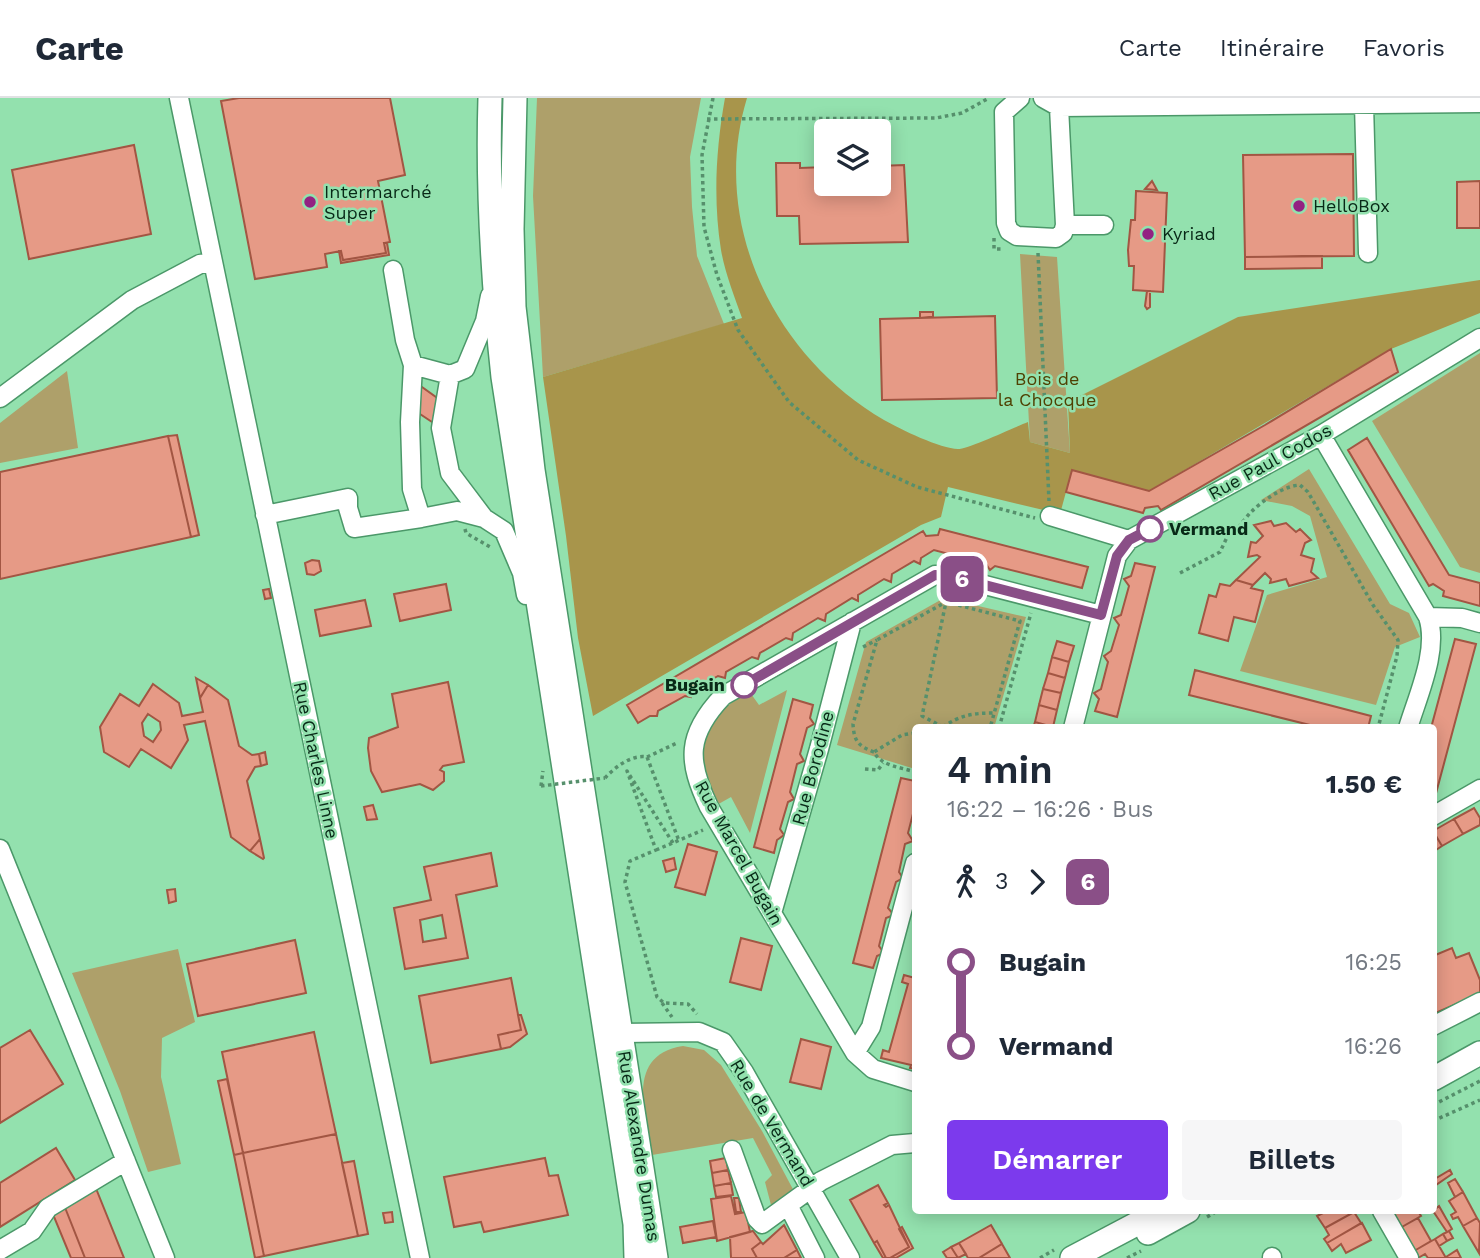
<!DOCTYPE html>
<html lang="fr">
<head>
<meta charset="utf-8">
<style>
	body { margin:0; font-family:"Work Sans",sans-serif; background:#f6f6f7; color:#1f2937; height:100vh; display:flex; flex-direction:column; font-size:26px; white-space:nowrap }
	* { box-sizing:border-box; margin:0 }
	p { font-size:23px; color:#747a83 }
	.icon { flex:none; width:38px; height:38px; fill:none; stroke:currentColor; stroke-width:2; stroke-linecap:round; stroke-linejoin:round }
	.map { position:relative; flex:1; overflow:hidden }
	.panel { position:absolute; left:912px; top:626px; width:525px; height:490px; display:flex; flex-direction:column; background:#fff; border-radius:7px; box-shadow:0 4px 18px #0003 }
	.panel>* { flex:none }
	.badge { padding:0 14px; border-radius:10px; font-size:24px; line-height:46px }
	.tools { position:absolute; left:814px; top:21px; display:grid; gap:14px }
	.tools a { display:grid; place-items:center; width:77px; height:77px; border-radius:7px; background:#fff; box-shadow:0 4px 18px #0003; font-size:35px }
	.map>.badge { position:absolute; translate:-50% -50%; box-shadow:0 0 0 4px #fff }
	.legs { display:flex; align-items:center; gap:10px; height:77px; padding:0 35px; font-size:23px }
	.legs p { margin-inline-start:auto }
	.overview { display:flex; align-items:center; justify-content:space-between; height:119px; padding:0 35px }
	h1 { font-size:38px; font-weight:600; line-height:52px }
	.cta { display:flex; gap:14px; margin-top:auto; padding:14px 35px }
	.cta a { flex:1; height:80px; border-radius:7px; background:#7c3aed; color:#fff; font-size:28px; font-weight:600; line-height:80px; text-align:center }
	.cta a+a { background:#f6f6f7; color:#1f2937 }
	ul { padding:0 35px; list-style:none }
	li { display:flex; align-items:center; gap:24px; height:84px; font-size:26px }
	li i { display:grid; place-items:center; width:10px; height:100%; margin:0 9px; background:currentColor }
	li i::after { content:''; width:18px; height:18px; margin:-9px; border:5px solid; border-radius:50%; background:#fff }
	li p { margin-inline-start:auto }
	li:first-child i { background:linear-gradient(#0000 50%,currentColor 0) }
	li:last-child i { background:linear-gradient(currentColor 50%,#0000 0) }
	header { display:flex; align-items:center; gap:42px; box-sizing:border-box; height:98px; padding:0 35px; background:#fff; border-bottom:2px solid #e0e1e3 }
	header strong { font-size:33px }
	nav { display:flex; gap:38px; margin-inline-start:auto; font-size:24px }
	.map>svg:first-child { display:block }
</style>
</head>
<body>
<header>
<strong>Carte</strong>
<nav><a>Carte</a><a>Itinéraire</a><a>Favoris</a></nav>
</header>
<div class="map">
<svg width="1480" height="1160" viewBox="0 0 1480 1160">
	<rect width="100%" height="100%" fill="#93e1ae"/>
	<!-- green -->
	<path fill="#aea06a" d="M537 0H701L690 59 692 109 697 158 724 226 543 279 533 98Z
		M1020 156 1057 159 1070 355 1030 344Z
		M1480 255V475L1460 469 1372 323Z
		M67 273 78 350 0 365V325Z
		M1309 371 1390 506 1409 515 1420 539 1395 549 1376 607 1240 573 1267 497 1327 479 1310 418 1292 408 1261 402Z
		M944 500 1026 519 994 630H915V671L837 647 866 544Z
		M787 592 750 735 731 699 715 708C709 690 699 666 702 647 706 623 730 604 749 593L759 607Z
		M178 851 195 924 162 940 161 979 181 1066 148 1074 120 993 72 875Z
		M683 948 704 952 721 967 762 1033 796 1097 787 1104 771 1107 765 1084 772 1077 753 1040 652 1057C646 1018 624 957 683 948Z"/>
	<!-- forest -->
	<path fill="#a8954b" d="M725 0H747C709 125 774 258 884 322 900 331 941 351 958 351 968 351 1015 329 1028 324L1030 344 1070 355 1068 304 1238 219 1480 182V215L1391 251 1149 393 1072 372 1060 416 948 389 941 419 921 427 593 618 578 540 566 438 543 279 742 220C734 197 725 175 721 152 713 102 716 50 725 0Z"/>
	<!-- building -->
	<path fill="#e69a86" stroke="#a25643" stroke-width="2" fill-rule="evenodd" d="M239 0H390L405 77 378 83 390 144 384 145 386 155 343 162 341 153 325 156 327 169 255 181 221 3Z
		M134 47 151 136 29 161 12 72Z
		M1353 56 1354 158 1245 159 1243 57Z
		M776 65H800V70L826 69V86H878V68L904 67 908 144 800 146 799 118H777Z
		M1152 83 1157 92 1145 91Z
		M1480 83V130H1457V84Z
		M1136 93 1167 95 1163 194 1133 192 1134 168H1129L1128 152 1131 122H1135Z
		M384 145H387L389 157 341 165 339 153H341L343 162 386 155Z
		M1322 158V170L1245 171V159Z
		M1147 193H1150V209L1147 211 1145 208Z
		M920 214H933V219L920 220Z
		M995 218 997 300 882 302 880 221Z
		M1391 251 1398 274 1161 412 1158 408 1145 410 1143 415 1066 394 1072 372 1149 393 1265 327Z
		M408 279 447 307 441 330 402 304Z
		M177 337 199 437 191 439 168 338Z
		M168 338 191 439 0 481V374Z
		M1367 340 1449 477 1480 485V508L1443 498 1444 493 1433 486 1429 488 1348 352Z
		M1271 423 1274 428 1286 425 1296 434 1300 431 1311 442 1305 445 1301 457 1314 461 1311 474 1318 480 1289 488 1286 481 1270 485 1271 481 1265 475 1253 487 1236 482 1260 459 1257 457 1248 459 1251 444 1256 445 1263 438 1254 427Z
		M940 431 1088 469 1082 490 995 468 990 472 986 466 958 458 951 461 949 456 934 452 921 460 920 466 914 463 892 476 891 484 884 481 858 497V503L852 500 826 516 825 523 818 520 793 535 792 542 786 540 760 555 758 561 752 559 726 574 725 580 718 578 693 592 691 599 685 598 658 613 657 618H650L638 625 627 607 923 433 926 438 938 437Z
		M312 462 319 463 321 473 314 477 307 476 305 465Z
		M1135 465 1155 469 1117 619 1095 613 1099 601 1094 595 1101 591 1108 564 1104 558 1111 553 1119 527 1114 520 1121 517 1129 488 1124 481 1131 478Z
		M1236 482 1253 487 1251 490 1263 493 1255 524 1234 519 1228 543 1199 535 1209 497 1216 499 1220 486 1230 488Z
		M446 486 451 512 400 523 394 496Z
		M269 491 271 500 265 501 263 492Z
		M365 502 371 528 320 538 315 512Z
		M1455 541 1476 546 1435 699H1433V630H1431Z
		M1057 543 1074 548 1069 564 1052 559Z
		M1052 559 1069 564 1065 580 1048 575Z
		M1195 572 1371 618 1368 630H1322L1189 597Z
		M1048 575 1065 580 1061 595 1043 591Z
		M196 580 208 587 200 600Z
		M448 584 464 664 443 668 440 672 444 674V683L433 692 420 686 382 694 371 673 368 650 369 640 398 629 392 596Z
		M153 586 179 605 182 618 203 614 200 600 208 587 228 602 239 648 252 657 259 656 261 668 255 669 247 683 260 741 250 753 231 739 205 623 184 627 188 642 171 670 141 651 129 669 104 654 100 629 120 596 139 608ZM148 616 160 624 161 632 153 644 144 638 142 625Z
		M1043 591 1061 595 1057 612 1039 607Z
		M793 601 813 607 810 620 814 626 807 630 800 656 804 663 797 666 790 694 794 701 788 704 780 731 784 737 777 742 774 755 754 749Z
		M1039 607 1057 612 1053 629 1035 624Z
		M1035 624 1053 629 1052 630H1033Z
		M265 654 267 666 261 668 259 656Z
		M901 680 915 683V708L908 735 913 743 905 746 899 774 903 780 896 784 888 810 894 817 886 820 879 848 884 855 877 858 873 870 853 865Z
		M373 707 377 721 367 722 364 709Z
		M1474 710 1480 720V727L1463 736 1454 721Z
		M1454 721 1463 736 1442 748 1433 733Z
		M1433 733 1442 748 1433 754Z
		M260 741 264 760 263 761 250 753Z
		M688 746 717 754 705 797 675 789Z
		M491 755 497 788 456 797 468 860 405 871 394 810 431 802 424 769ZM442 817 446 840 423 844 420 822Z
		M674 760 676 771 666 774 663 763Z
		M175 791 176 803 169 805 167 792Z
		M741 840 772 848 761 892 730 884Z
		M295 842 306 895 198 918 187 866Z
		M1452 850 1456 860 1469 855 1480 882V896L1433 916V858Z
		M904 877 915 880V971L910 970 911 967 881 960 883 952 889 954 908 886 902 884Z
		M511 880 521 932 498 937 501 951 431 965 419 898Z
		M518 917H521L527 936 510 949 501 951 498 937 521 932Z
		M30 932 63 986 0 1025V950Z
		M314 934 336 1036 243 1055 222 954Z
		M801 941 831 949 821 991 790 984Z
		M227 981 243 1055 234 1057 218 983Z
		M336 1036 358 1138 264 1158 243 1055Z
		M56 1050 75 1082 0 1129V1085Z
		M243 1055 264 1158 255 1160 234 1057Z
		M545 1060 549 1078 558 1077 568 1117 484 1134 481 1124 454 1129 444 1079Z
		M726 1060 728 1072 712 1075 710 1063Z
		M354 1063 368 1136 358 1138 342 1065Z
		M728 1072 731 1085 714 1088 712 1075Z
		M1450 1072 1452 1076 1433 1089V1082Z
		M1455 1081 1463 1094 1455 1099 1448 1085Z
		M731 1085 733 1097 716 1099 714 1088Z
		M878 1087 888 1105 884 1107 886 1109 889 1107 909 1149 890 1160H886L877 1143 874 1145 850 1102Z
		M95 1088 124 1160H85L64 1107Z
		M1463 1094 1477 1120 1463 1128 1458 1119 1453 1121 1451 1117 1456 1114 1449 1103Z
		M731 1098 735 1116 746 1114 750 1134 717 1143 711 1101Z
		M734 1100H739L741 1114H736Z
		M64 1107 85 1160H71L52 1114Z
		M1439 1108 1452 1131 1447 1134 1433 1113Z
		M1327 1113H1356L1325 1130 1317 1118Z
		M1397 1113H1418L1421 1118 1400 1130 1392 1116Z
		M392 1114 393 1124 385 1125 383 1115Z
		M1354 1114 1361 1125 1327 1145 1324 1141 1329 1137 1325 1130Z
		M1418 1120 1431 1143 1414 1153 1400 1130Z
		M1477 1120 1480 1125 1479 1155 1463 1128Z
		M713 1123 716 1139 683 1145 680 1129Z
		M1362 1125 1371 1142 1346 1155 1341 1146 1332 1153 1327 1145Z
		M784 1127 797 1152 784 1160H757L752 1151 761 1144 763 1146Z
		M991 1127 1002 1146 979 1160H968L959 1145Z
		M902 1129 913 1150 896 1160H890L909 1149 899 1131Z
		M753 1133 761 1144 752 1151 757 1160H731L730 1139Z
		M1449 1133 1453 1140 1447 1143 1443 1136Z
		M1443 1136 1447 1143 1439 1148 1435 1141Z
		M1435 1141 1446 1160H1428L1425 1156 1418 1160 1414 1153Z
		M877 1143 886 1160H883L874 1145Z
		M959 1145 966 1156 958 1160 951 1149Z
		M1002 1146 1010 1160H979Z
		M951 1149 958 1160H947L943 1154Z
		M797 1152 801 1160H784Z
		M1457 1152 1461 1160H1446V1159Z"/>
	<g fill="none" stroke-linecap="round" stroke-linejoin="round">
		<!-- minor casing -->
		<g stroke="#4b9869" stroke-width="21">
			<path id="minor" d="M179 0 420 1160
				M1020 0 1004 14 1006 125 1009 133 1017 138 1056 140 1063 135 1065 127 1059 9
				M1043 0 1059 9 1480 5
				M1364 6 1368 155
				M1065 127H1104
				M393 172 405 242 413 267
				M450 277 441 330 450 375 484 420 504 433 522 475 526 497
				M0 300 132 202 200 166 212 164
				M1321 337 1428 519C1439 552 1418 597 1408 630
				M265 417 348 400V410L354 430 421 420
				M1050 418 1129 442
				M484 420 457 413 421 420 412 391 410 324 413 267 450 277 465 271 485 223 490 198
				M1428 519 1462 520 1480 525
				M1073 630 1117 458 1129 442 1321 337 1480 240
				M1433 718 1480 691
				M0 751 165 1160
				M772 815 819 651 852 524
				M1433 928 1480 904
				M622 935 699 934 723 944 744 974 850 1160
				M855 955 871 929 915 765
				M915 984 873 971 855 955 709 709C687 663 686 637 723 598L935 477 950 478 1101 517
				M732 1052 757 1121 762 1126 821 1083 892 1047 915 1045
				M789 1109 815 1160
				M1382 1113 1409 1160
				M0 1152 32 1133 48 1110 126 1063
				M1272 1159V1160"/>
		</g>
		<!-- major casing -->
		<g stroke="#4b9869" stroke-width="26">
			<path id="major" d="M490 0C487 94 493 186 503 279L635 1126 636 1160
				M515 0 512 131 514 209 533 372 656 1160
				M1433 981 1480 955
				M1148 1135 1188 1113
				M1072 1160 1161 1113"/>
		</g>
		<!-- path -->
		<path stroke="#56906c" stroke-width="3.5" stroke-dasharray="3.5 3.5" stroke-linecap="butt" d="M713 0 702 57 704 129 717 177 738 232 789 304 858 362 917 389 1035 420
			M707 21 936 20 962 15 989 0
			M994 140V151H1004
			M1038 155 1049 403
			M465 431 466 435 492 450
			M1180 475 1220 454 1229 435C1239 431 1243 423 1250 415 1262 403 1283 388 1300 387L1308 394 1373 507 1398 542 1397 558 1378 630
			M863 549 877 542
			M943 629 922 618 946 504
			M943 629C960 617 974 615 994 615
			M999 630 1031 515
			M915 635 902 637 874 654C881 668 900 669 915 674
			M874 654C858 648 854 643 853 626L877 542 946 504 1020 523 990 630
			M647 659 677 645
			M865 671 878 672 883 665
			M605 680C615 669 632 656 647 659L679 743
			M541 688 543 673
			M673 745 627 673 656 752 630 763 625 784 657 899 664 905 688 906 697 916
			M656 752 703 732
			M662 905 672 919
			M1433 1007 1480 983
			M1433 1023 1480 1002
			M1207 1119 1217 1113
			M1040 1160 1054 1152
			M1127 1160 1141 1153"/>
		<!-- minor -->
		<use href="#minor" stroke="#fff" stroke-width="18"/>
		<!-- major -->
		<use href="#major" stroke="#fff" stroke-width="23"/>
		<!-- path-bridge -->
		<path stroke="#56906c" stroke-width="3.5" stroke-dasharray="3.5 3.5" stroke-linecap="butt" d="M541 688 605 680"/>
	</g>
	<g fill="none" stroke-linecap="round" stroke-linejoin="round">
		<!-- line-1 casing -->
		<g stroke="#fff" stroke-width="16">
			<path id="line-1" d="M744 587 935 477 950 478 1101 517 1117 458 1129 442 1150 431"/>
		</g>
		<!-- line-1 -->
		<use href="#line-1" stroke="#8a4f87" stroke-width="10"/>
	</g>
	<!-- markers -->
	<g fill="#932282" stroke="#93e1ae" stroke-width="2.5">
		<circle cx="310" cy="104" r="7"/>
		<circle cx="1299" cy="108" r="7"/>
		<circle cx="1148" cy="136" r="7"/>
	</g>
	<g fill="#fff" stroke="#8a4f87" stroke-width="3.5">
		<circle cx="1150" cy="431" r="12"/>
		<circle cx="744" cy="587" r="12"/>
	</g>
	<g text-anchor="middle" stroke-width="5" stroke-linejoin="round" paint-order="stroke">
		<!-- poi labels -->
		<g font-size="18" fill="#082917" stroke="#93e1ae" text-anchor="start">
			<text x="324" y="100">Intermarché<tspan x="324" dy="21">Super</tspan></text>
			<text x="1313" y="114">HelloBox</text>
			<text x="1162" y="142">Kyriad</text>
		</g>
		<!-- park labels -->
		<g font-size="18" fill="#4f4103" stroke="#93e1ae">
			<text x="1047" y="287">Bois de<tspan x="1047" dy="21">la Chocque</tspan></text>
		</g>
		<!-- street labels -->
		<g font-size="18" fill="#082917" stroke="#93e1ae">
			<text transform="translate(1270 364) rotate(-29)" y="6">Rue Paul Codos</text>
			<text transform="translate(316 662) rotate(78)" y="6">Rue Charles Linne</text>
			<text transform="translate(813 670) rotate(-75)" y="6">Rue Borodine</text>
			<text transform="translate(739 755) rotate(61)" y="6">Rue Marcel Bugain</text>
			<text transform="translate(772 1025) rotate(59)" y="6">Rue de Vermand</text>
			<text transform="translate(639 1048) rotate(81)" y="6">Rue Alexandre Dumas</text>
		</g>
		<!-- stop labels -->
		<g font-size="18" font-weight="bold" fill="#082917" stroke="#93e1ae" text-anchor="start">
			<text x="1169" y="437">Vermand</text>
			<text x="725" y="593" text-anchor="end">Bugain</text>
		</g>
	</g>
</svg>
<div class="tools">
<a><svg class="icon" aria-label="layers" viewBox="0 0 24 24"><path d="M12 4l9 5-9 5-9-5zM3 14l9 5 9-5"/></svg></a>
</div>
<b class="badge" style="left:962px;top:481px;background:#8a4f87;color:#fff">6</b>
<section class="panel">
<div class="overview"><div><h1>4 min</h1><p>16:22 – 16:26 · Bus</p></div><b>1.50 €</b></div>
<div class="legs"><svg class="icon" aria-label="walk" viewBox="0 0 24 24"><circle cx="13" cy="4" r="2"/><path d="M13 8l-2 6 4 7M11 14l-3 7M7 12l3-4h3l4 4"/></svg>3<svg class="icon" aria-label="forward" viewBox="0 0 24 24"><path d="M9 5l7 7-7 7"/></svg><b class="badge" style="background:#8a4f87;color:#fff">6</b></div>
<ul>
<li><i style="color:#8a4f87"></i><b>Bugain</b><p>16:25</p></li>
<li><i style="color:#8a4f87"></i><b>Vermand</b><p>16:26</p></li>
</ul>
<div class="cta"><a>Démarrer</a><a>Billets</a></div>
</section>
</div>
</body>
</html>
